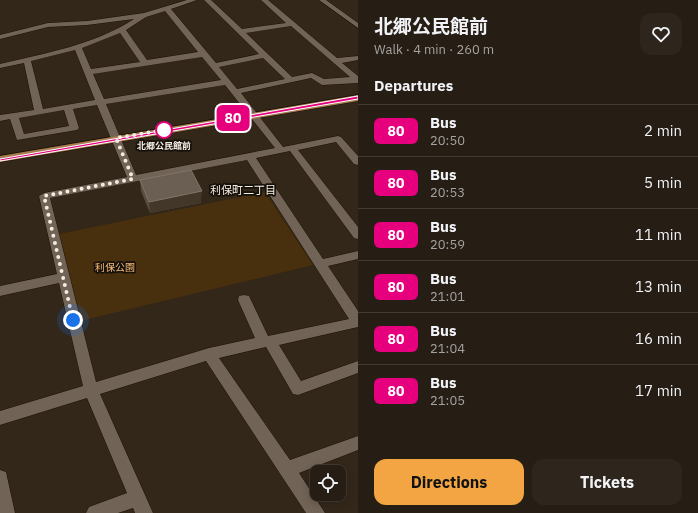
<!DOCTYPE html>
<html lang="en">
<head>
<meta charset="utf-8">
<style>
	body { margin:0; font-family:"IBM Plex Sans","Noto Sans JP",sans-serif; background:#2e261d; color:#f1f3f6; height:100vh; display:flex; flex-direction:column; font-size:15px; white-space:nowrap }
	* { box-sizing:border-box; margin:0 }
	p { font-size:13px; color:#a4a2a0 }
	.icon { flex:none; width:22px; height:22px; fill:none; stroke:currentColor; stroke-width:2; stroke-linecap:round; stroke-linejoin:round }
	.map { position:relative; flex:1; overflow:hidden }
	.panel { display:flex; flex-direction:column; background:#261d14; width:340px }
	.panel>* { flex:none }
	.badge { padding:0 8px; border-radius:6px; font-size:14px; line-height:26px }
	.controls { position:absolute; left:310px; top:465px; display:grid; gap:8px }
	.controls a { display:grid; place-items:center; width:36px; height:36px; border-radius:8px; background:#261d14; box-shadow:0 2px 10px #0003,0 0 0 1px #423b34; font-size:20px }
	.you { position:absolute; width:20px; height:20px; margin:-10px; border:3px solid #fff; border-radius:50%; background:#1a73e8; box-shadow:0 0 0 6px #1a73e833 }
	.map>.badge { position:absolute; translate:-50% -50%; box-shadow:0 0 0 2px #fff }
	h2 { padding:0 16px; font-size:15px; line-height:36px }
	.round { display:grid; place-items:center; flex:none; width:42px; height:42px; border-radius:12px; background:#2e261d }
	.head { display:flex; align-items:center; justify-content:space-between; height:68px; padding:0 16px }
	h1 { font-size:19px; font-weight:700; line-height:30px }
	.action { display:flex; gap:8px; margin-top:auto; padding:8px 16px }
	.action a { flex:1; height:46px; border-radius:12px; background:#f2a542; color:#111; font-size:16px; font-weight:700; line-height:46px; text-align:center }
	.action a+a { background:#2e261d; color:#f1f3f6 }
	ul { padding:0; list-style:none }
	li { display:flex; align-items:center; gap:12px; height:52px; padding:0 16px; border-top:1px solid #423b34 }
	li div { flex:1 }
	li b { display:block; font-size:15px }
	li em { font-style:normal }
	li .badge { min-width:44px; font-weight:700; text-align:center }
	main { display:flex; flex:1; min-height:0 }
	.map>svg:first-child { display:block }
</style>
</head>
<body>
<main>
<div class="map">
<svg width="358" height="513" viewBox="0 0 358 513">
	<rect width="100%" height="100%" fill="#33271a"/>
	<!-- green -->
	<path fill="#482f0e" d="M265 192 313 265 80 321 59 234Z"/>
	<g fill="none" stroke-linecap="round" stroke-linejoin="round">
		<!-- minor casing -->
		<g stroke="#1a1005" stroke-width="1">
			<path id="minor" d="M187 0H197L171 9 216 63 259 54 204 0H211L242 29 286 23 261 0H268L337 58 358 56V60L342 63 358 76V83L322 85 311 78 241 93 283 147 338 136 341 137 358 156V165L354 164 336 142 298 150 358 227V239L354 238 290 151 256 158 323 259 358 251V259L328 266 358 311V327L279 345 301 381 358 361V373L298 395 293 394 266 347 219 358 290 460 358 436V450L299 473 325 513H306L206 361 100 394 153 513H135L133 508 118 513H86L89 507 127 493 87 398 0 425V411L83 386 59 283 0 296V286L57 274 39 196 44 193 127 177 97 105 73 109 79 128 77 130 17 140 10 119 0 121V115L34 110 24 63 0 68V64C46 53 94 45 134 19L87 25 48 27 0 39V35L48 23 87 21 144 13ZM165 11 198 52 147 60 126 30 146 17ZM291 26 350 77 324 79 312 73 292 77 246 33ZM120 33 140 62 91 69 82 48ZM75 50 95 100 43 109 31 61ZM202 57 221 80 104 99 93 74ZM263 58 285 79 237 89 219 67ZM225 85 275 148 136 175 106 104ZM64 110 69 126 24 134 19 118ZM247 160 349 319 268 336 249 296 244 295 239 296 238 300 255 338 209 348 96 382 50 198Z
				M319 0H326L358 23V28Z
				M0 470 6 472 15 513H0Z"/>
		</g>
		<!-- major casing -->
		<g stroke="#1a1005" stroke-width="1">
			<path id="major" d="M358 95V101L0 162V156Z"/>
		</g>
		<!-- minor -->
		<use href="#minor" fill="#716355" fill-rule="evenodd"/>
		<!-- major -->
		<use href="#major" fill="#a57d50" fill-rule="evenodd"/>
	</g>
	<!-- wall -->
	<path fill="#5a4e40" d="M140 180 201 203 150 213 141 191Z"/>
	<!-- shaded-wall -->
	<path fill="#43372a" d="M202 191 201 203 150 213 149 202Z"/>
	<!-- building -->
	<path fill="#6a5f52" stroke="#807568" d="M191 170 202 191 149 202 140 180Z"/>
	<!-- line -->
	<path fill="#e6007e" stroke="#fff" d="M358 96V99L0 161V159Z"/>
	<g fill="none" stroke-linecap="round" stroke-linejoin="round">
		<!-- walk -->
		<path stroke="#f4ece3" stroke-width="4" stroke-dasharray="0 7.2" d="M73 320 44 196 133 179 116 138 164 130"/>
	</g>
	<!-- markers -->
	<circle fill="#fff" stroke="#e6007e" stroke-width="2" cx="164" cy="130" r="8"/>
	<g text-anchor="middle" stroke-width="3.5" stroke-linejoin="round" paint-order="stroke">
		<!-- far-stop labels -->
		<g font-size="9" font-weight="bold" fill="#f4ece3" stroke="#16110b">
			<text x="164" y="149">北郷公民館前</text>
		</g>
		<!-- park labels -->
		<g font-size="10" fill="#f8bc78" stroke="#16110b">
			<text x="115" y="271">利保公園</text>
		</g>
		<!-- neighbourhood labels -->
		<g font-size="11" fill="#f4ece3" stroke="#16110b">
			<text x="243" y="194">利保町二丁目</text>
		</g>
	</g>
</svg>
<div class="controls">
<a><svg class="icon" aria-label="locate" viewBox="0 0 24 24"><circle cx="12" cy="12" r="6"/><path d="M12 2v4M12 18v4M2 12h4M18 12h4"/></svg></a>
</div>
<div class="you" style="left:73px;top:320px"></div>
<b class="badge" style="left:233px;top:118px;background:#e6007e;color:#fff">80</b>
</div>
<section class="panel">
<div class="head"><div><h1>北郷公民館前</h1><p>Walk · 4 min · 260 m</p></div><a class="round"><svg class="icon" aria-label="heart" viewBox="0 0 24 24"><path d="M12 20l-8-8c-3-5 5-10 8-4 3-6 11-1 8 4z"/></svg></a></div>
<h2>Departures</h2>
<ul>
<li><span class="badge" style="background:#e6007e;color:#fff">80</span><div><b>Bus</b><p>20:50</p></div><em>2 min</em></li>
<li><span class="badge" style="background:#e6007e;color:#fff">80</span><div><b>Bus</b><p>20:53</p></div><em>5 min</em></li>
<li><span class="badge" style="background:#e6007e;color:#fff">80</span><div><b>Bus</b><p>20:59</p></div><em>11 min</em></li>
<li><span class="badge" style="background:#e6007e;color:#fff">80</span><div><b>Bus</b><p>21:01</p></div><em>13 min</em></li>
<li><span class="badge" style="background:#e6007e;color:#fff">80</span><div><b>Bus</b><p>21:04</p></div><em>16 min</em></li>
<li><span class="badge" style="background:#e6007e;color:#fff">80</span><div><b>Bus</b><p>21:05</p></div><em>17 min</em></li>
</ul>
<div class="action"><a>Directions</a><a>Tickets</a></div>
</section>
</main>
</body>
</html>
